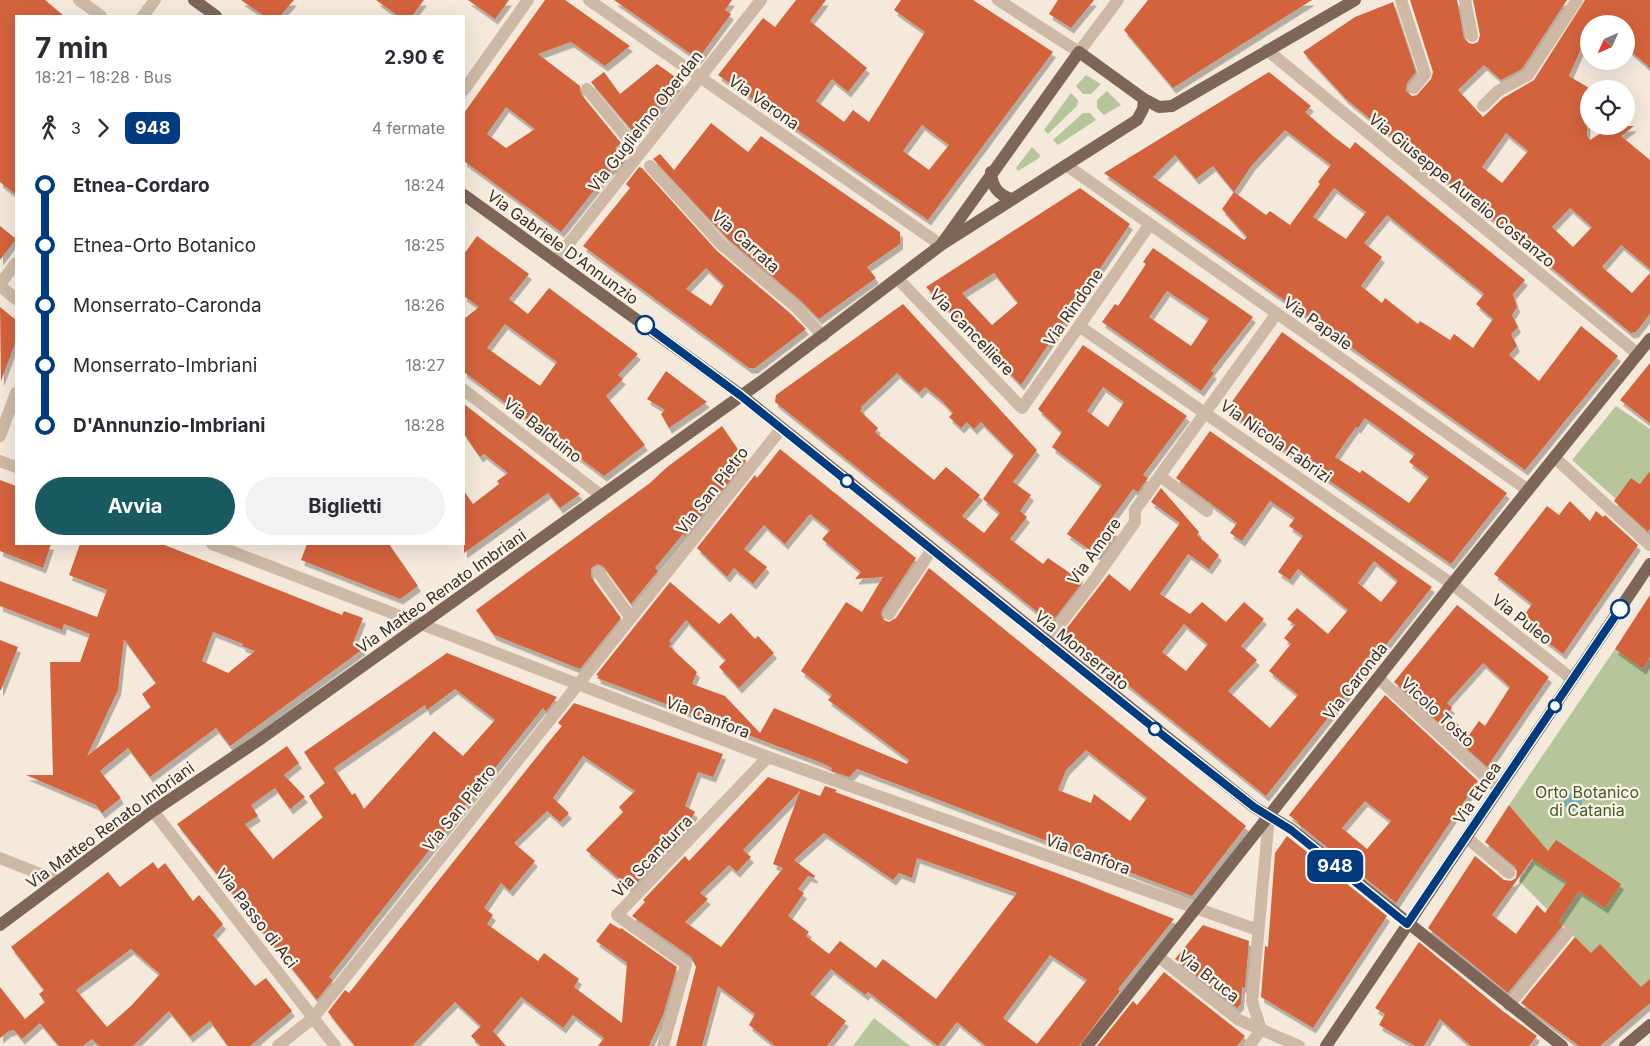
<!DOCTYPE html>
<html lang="it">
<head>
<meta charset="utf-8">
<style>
	body { margin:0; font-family:Inter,sans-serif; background:#f2f2f3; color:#2b2b33; height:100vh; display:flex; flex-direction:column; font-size:19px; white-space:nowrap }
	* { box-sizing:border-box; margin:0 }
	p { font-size:16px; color:#7c7c81 }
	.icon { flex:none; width:28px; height:28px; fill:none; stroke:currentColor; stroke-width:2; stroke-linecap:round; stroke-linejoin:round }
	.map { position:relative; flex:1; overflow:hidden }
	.panel { position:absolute; left:15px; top:15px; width:450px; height:530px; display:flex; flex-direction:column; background:#fff; border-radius:0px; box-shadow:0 5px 20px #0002 }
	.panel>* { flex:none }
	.badge { padding:0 10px; border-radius:8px; font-size:18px; line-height:32px }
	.needle { width:32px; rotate:225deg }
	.buttons { position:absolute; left:1580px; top:15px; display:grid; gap:10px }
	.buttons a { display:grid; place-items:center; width:55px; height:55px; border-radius:50%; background:#fff; box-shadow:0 5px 20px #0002; font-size:25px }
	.map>.badge { position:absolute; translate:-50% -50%; box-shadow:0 0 0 2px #fff }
	.legs { display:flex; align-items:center; gap:8px; height:55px; padding:0 20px; font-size:16px }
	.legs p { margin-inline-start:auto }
	.headline { display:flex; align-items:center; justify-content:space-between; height:85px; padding:0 20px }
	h1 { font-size:28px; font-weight:700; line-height:38px }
	.button { display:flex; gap:10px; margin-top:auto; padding:10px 20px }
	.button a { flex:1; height:58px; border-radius:30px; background:#185a60; color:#fff; font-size:20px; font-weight:700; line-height:58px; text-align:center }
	.button a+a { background:#f2f2f3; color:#2b2b33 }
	ul { padding:0 20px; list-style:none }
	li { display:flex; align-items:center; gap:18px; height:60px; font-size:19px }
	li i { display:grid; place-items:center; width:8px; height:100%; margin:0 6px; background:currentColor }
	li i::after { content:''; width:12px; height:12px; margin:-6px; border:4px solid; border-radius:50%; background:#fff }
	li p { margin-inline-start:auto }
	li:first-child i { background:linear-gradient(#0000 50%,currentColor 0) }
	li:last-child i { background:linear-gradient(currentColor 50%,#0000 0) }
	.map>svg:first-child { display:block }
</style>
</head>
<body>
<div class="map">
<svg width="1650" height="1046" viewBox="0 0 1650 1046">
	<defs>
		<filter id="shadow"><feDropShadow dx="3" dy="5.5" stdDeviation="0" flood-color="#0004"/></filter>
	</defs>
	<rect width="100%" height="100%" fill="#f5e9dc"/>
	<!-- green -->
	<path fill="#b6c69a" d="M1086 75 1101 84 1091 94H1083L1076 86Z
		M1107 91 1121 105 1104 115 1097 108V100Z
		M1071 93 1078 100 1077 106 1048 134 1044 130Z
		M1083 113H1090L1096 120 1058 145 1053 140Z
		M1032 147 1040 155 1039 158 1018 171 1016 168Z
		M1616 406 1650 429V471L1641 484 1631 478 1616 499 1572 460Z
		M1615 649 1643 669 1650 658V1003L1645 1008 1519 881 1541 847 1533 833 1509 805Z
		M874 1018 910 1046H853Z"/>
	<!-- water -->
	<path fill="#77b1b5" d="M1564 802a9 9 0 1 1 18 0a9 9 0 1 1-18 0Z"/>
	<!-- building -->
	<path fill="#d3643c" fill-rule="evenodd" filter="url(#shadow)" d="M0 0H45L64 16H16V195L0 182Z
		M241 0H294L280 16H264Z
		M376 0H424L412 16H398Z
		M468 0H509L495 19Z
		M545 0H565L630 46 605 66 571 42 538 54 580 86 581 94 621 143 615 148 627 157 615 172 612 168 561 232 464 161V113ZM506 107 535 129 506 148 487 134Z
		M614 0H732L725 10 731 14 698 59Z
		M796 0H826L810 21 867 68 848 92 832 79 816 101 844 122 853 110 869 122 925 32 894 10 901 0H973L1053 52 928 220 718 75 763 18 775 27ZM922 125 949 145 929 170 903 151Z
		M1058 0H1094L1071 28 1049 14Z
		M1148 0H1312L1173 88 1124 30Z
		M1410 0H1457L1464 38 1469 43 1473 44 1478 42 1480 35 1473 0H1567L1522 69 1501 80 1484 65 1458 90 1483 117 1503 98 1534 80 1585 0H1650V68L1626 47V24H1589V45L1584 42 1569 76 1589 88 1587 136 1590 140 1612 126H1634L1621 136 1650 160V269L1621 245 1602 267 1632 293 1650 273V314L1636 332 1631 333 1346 99 1303 52 1355 17 1393 2 1416 72 1407 83 1406 91 1412 96 1417 95 1431 79 1433 72ZM1506 133 1528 151 1502 183 1482 167ZM1570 208 1592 227 1573 247 1552 227Z
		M657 64 681 81 648 123 634 133 591 82 604 72 620 94Z
		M1269 72 1311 106 1305 112 1333 136 1350 149 1355 142 1525 280 1513 294 1517 307 1512 315 1518 327 1511 334 1517 346 1509 355 1539 381 1581 326 1618 356 1525 470 1104 173ZM1285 130 1331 165 1318 182 1320 184 1290 225 1270 211 1266 215 1234 192 1252 165ZM1175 155 1196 179 1213 166 1234 192 1222 209 1247 237 1244 240 1153 177ZM1334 188 1366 212 1346 239 1313 217ZM1387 215 1484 294 1476 304 1493 319 1473 348 1454 334 1450 340 1420 321 1418 324 1385 298 1382 303 1361 286 1382 257 1364 243Z
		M711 123 748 152 761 136 900 232V244L867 267 876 278 819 319 801 301 728 239 653 159 660 154 674 170Z
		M639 167 642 168 717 251 790 313 806 329 755 368H749L583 246 630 188 626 184ZM706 268 724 285 711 306 686 289Z
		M1080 188 1130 224 1021 385 926 287ZM994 273 1018 303 992 325 962 293Z
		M0 226 16 239 0 260Z
		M477 236 529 274 509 299 528 314 549 288 638 354 618 375 623 379 606 396 645 445 604 476 464 372V319L479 307 464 296V254ZM505 324 557 362 540 386 487 348Z
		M1153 248 1253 317 1211 371 1214 373 1201 391 1102 322 1115 304 1118 306 1146 264 1143 262ZM1167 291 1209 319 1191 346 1149 317Z
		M903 304 1037 450 1013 482 1031 495 1020 511 1027 517 1010 539 1043 564 1048 558 1083 582 1051 623 775 402 776 395ZM897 373 919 393 925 387 942 401 953 413 949 417 961 428 967 422 974 429 981 422 1014 455 983 499 1000 513 984 533 962 516 980 495 946 467 934 480 875 432 878 428 860 411 862 409 861 407Z
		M0 307 16 320V341L1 381Z
		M1282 332 1507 493 1451 564 1226 410ZM1365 418 1415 454 1409 462 1429 477 1409 503 1362 470 1360 473 1335 457 1356 427 1358 428Z
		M1083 345 1187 416 1143 475 1148 478 1138 492 1133 489 1107 525 1117 533 1100 557 1067 534 1102 485 1052 447 1062 432 1038 409ZM1103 387 1124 402 1108 427 1087 411Z
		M1650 363V423L1620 400Z
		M666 371 707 402 669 428 661 414 665 410 647 399Z
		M464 404 580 494 560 508 548 493 464 553V491L473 504 499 484 497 481 508 473 484 454 480 457 464 434Z
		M722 426 746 461 685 536 683 534 655 568 658 571 631 604 604 567 598 564 591 568V577L621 618 580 669 494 635 476 610 650 483 666 468Z
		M1210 431 1432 587 1266 796 1063 633 1109 574 1130 591 1180 523 1151 502 1161 488 1199 532 1197 535 1219 555 1209 569 1188 554 1160 594 1190 614 1202 602 1226 622 1244 602 1264 619 1241 646 1257 660 1228 691 1270 728 1298 695 1269 671 1291 644 1284 638 1295 625 1287 619 1297 608 1328 634 1348 610 1298 569 1290 580 1278 572 1303 536 1289 526 1295 518 1270 501 1242 541 1230 533 1237 523 1176 478ZM1374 561 1398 581 1381 602 1358 583ZM1184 624 1208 644 1186 671 1162 652Z
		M780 449 916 558 882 610 881 614 884 620 889 622 896 618 929 568 1246 826 1192 896 857 769 849 777 831 771 832 768 822 763 597 678 599 676 596 675 670 582 719 624 731 613 755 639 758 636 774 653 739 688 719 667 726 660 686 620 669 641 672 644 669 646 697 672 692 684 725 696 760 733 774 708 907 764 909 760 828 700 832 695 801 671 846 602 862 612 883 577 855 579 861 572 822 539 830 530 810 514 785 544 764 525 744 549 767 567 753 584 734 568 727 577 697 548 755 475 757 478ZM1086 750 1147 798 1130 821 1094 794 1091 803 1058 790 1066 770Z
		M1650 471V528L1648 532 1614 501 1631 478 1640 484Z
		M0 480 16 486V544H51L43 568 0 551Z
		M1570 501 1590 521 1596 511 1603 517 1605 515 1638 545 1563 654 1520 621 1532 604 1494 574 1547 506 1559 515Z
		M80 544H162L342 615 344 611 363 618 353 643 363 649 230 746 216 728 150 777 128 748 100 771 121 798 102 813 96 805 26 775H53L50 662H80L90 634 64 624 62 630 0 606V581L97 617 107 590 69 575ZM213 632 243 644 242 646 255 651 228 673 202 661ZM124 639 156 683 142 694 151 707 87 756 118 690Z
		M307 544H389L418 586 400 599 301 560Z
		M1650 595V658L1643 669 1615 649Z
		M1457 605 1549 677 1487 767 1394 682ZM1483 663 1510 687 1485 726 1479 721 1469 735 1447 714 1452 708 1447 703Z
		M0 640 18 647 1 690H0Z
		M447 653 557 697 546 712 543 708 408 877 329 977 333 980 317 1000 177 824 287 746 299 763 284 775 305 797 290 809 275 788 251 805 258 816 245 824 273 859 323 817 309 796 325 783 304 752ZM455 689 495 720 463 756 434 731 364 809 355 793 352 795 334 768 425 705 427 710Z
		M1385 695 1478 781 1396 903 1297 823 1298 822 1289 815ZM1365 801 1391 821 1367 849 1342 828Z
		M574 703 723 754 713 777 698 772 685 806 695 812 688 825 671 842 673 844 631 889 586 850 623 812 619 807 635 791 583 756 553 798 569 813 560 822 547 811 514 843 535 861 510 891 501 883 484 908 493 915 487 924 538 961 544 953 579 979 574 987 622 1023 627 963 596 941 610 923 620 929 621 928 677 967 663 1015 649 1046H598L604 1038 573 1015 563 1028 521 997 493 1031 506 1046H481L471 1036 481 1026 455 1002 412 1046H355L328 1012 345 990 349 993 547 744 562 726 558 723Z
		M768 777 820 796 825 786 837 790 835 792 1078 881 1174 919 1118 989 1120 991 1079 1046H986L957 1022 938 1046 868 992 865 995 831 969 810 994 846 1021 827 1046H775L749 1025 755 1014 718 986 702 1046H676L696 967 691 957 632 916 645 902 643 900 685 856 689 861ZM800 791 773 864 783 868 721 947 685 922 708 899 700 893 729 865 737 872 751 857 743 850ZM824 833 893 880 899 873 912 878 917 858 1017 893 936 999 883 959 876 968 840 941 829 954 806 936 809 932 788 916 804 893 798 889 808 876 814 878 815 876 794 860ZM1050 955 1087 980 1037 1044 1003 1018Z
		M1509 805 1548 851 1556 840 1621 884 1605 908 1579 891 1559 921 1563 925 1508 993 1428 928 1475 856 1504 880 1511 881 1516 878 1517 871 1515 867 1485 842ZM1532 859 1567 882 1545 913 1537 905 1516 934 1492 915Z
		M1287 836 1387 916 1313 1028 1261 997 1265 946 1268 947 1275 853Z
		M153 862 158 869 165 863 193 901 199 895 223 924 213 935 255 986 266 978 292 1011 250 1046H228L210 1021 190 1037 169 1011 133 1046H99L92 1039 83 1046H59L40 1023 22 1039 14 1030 9 1031 0 1038V987L25 1019 45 1002 39 994 44 990 11 947 108 872 120 887ZM131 949 160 974 131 1006 107 1027 76 990Z
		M1203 925 1249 941 1245 988 1242 987 1241 1004 1237 1008 1175 959Z
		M1575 937 1591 953 1600 944 1641 987 1650 979V1003L1600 1046H1579L1521 1003Z
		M1419 942 1504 1012 1537 1036 1529 1046H1471L1440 1019 1424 1046H1415L1379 1025 1385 1014 1375 1008Z
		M1164 972 1245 1036 1237 1046H1097L1133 1001 1137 1005Z"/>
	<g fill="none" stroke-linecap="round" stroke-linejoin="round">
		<!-- minor -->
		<path stroke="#ceb9a6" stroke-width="12" d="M79 0 101 16
			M589 0 941 245
			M998 0 1079 52 1118 0
			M1401 0 1425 74 1414 88
			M1465 0 1472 36
			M143 16 155 0
			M1267 50 1638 354
			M587 89 630 141
			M464 90 528 0
			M1483 106 1498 91 1528 75 1577 0
			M1066 165 1528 490
			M650 166 722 245 796 307 823 336
			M555 261 761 0
			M898 279 1022 408 1150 224
			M0 284 16 263
			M0 286 16 299
			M1079 326 1452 584 1572 679
			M464 390 602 496
			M0 436 16 393
			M1554 457 1650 545
			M0 461 16 467
			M1160 476 1207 511
			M212 544 768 757 1258 930
			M598 572 631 618
			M889 614 932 549
			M1046 642 1092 583 1135 522V510L1277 313
			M1378 678 1499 789
			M153 811 335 1046
			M1467 838 1509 873
			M0 858 58 881
			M1159 957 1239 1020 1299 1046
			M1509 1005 1569 931
			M1261 1030 1252 1001 1269 817
			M278 1046 313 1018 781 429
			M663 1046 686 964 617 915 768 757
			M1249 1046 1261 1030"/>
		<!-- major -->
		<path stroke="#7d6557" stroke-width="12" d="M194 0 216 16
			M1144 99 1159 107 1172 106 1355 0
			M991 172C992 187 998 195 1012 199
			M464 195 741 395 1254 807 1291 829 1562 1046
			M0 925 153 811 256 742 762 381 941 245 1137 120 1143 109 1144 99 1079 52 941 245
			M1087 1046 1452 584 1650 339
			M1326 1046 1650 564
			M1625 1046 1650 1025"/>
	</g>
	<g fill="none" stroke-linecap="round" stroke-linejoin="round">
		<!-- line-1 casing -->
		<g stroke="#fff" stroke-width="11">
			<path id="line-1" d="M645 325 741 396 1155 729 1254 807 1291 830 1407 924 1620 609"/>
		</g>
		<!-- line-1 -->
		<use href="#line-1" stroke="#003b80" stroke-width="8"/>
	</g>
	<!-- markers -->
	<g fill="#fff" stroke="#003b80" stroke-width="2.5">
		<circle cx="645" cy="325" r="9"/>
		<circle cx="847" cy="481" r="6"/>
		<circle cx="1620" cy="609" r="9"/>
		<circle cx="1555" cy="706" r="6"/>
		<circle cx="1155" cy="729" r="6"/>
	</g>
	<g text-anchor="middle" stroke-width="4.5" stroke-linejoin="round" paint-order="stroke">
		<!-- street labels -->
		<g font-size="16" fill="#3a2e28" stroke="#fcf3e9">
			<text transform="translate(764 102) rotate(35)" y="6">Via Verona</text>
			<text transform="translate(645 121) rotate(-52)" y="6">Via Guglielmo Oberdan</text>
			<text transform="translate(1462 190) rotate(39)" y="6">Via Giuseppe Aurelio Costanzo</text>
			<text transform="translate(746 241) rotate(42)" y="6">Via Carrata</text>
			<text transform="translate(563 247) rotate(36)" y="6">Via Gabriele D'Annunzio</text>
			<text transform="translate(1073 307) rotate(-55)" y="6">Via Rindone</text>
			<text transform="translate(1318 323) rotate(35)" y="6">Via Papale</text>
			<text transform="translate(972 332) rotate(46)" y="6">Via Cancelliere</text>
			<text transform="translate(543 430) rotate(38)" y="6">Via Balduino</text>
			<text transform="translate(1276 441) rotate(35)" y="6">Via Nicola Fabrizi</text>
			<text transform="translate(712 490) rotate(-52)" y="6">Via San Pietro</text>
			<text transform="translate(1094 551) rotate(-54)" y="6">Via Amore</text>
			<text transform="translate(441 591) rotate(-35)" y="6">Via Matteo Renato Imbriani</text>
			<text transform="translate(1522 619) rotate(38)" y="6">Via Puleo</text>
			<text transform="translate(1082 650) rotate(39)" y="6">Via Monserrato</text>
			<text transform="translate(1355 681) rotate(-52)" y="6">Via Caronda</text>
			<text transform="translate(1438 712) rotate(43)" y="6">Vicolo Tosto</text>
			<text transform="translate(708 717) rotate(21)" y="6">Via Canfora</text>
			<text transform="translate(1477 793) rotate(-56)" y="6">Via Etnea</text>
			<text transform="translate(459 808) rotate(-51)" y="6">Via San Pietro</text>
			<text transform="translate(110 825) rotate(-36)" y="6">Via Matteo Renato Imbriani</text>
			<text transform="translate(1088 854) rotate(20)" y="6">Via Canfora</text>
			<text transform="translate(652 856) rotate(-46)" y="6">Via Scandurra</text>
			<text transform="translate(257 918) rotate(52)" y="6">Via Passo di Aci</text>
			<text transform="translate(1209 976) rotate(38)" y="6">Via Bruca</text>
		</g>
		<!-- park labels -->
		<g font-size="16" fill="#475b29" stroke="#fcf3e9">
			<text x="1587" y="798">Orto Botanico<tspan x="1587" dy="18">di Catania</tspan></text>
		</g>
	</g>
</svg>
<div class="buttons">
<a><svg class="needle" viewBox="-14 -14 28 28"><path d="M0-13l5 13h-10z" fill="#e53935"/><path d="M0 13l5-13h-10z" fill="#7c7c81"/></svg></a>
<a><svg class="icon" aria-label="locate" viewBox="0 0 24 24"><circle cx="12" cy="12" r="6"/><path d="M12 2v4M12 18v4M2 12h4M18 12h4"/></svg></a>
</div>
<b class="badge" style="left:1335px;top:866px;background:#003b80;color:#fff">948</b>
<section class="panel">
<div class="headline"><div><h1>7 min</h1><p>18:21 – 18:28 · Bus</p></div><b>2.90 €</b></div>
<div class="legs"><svg class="icon" aria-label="walk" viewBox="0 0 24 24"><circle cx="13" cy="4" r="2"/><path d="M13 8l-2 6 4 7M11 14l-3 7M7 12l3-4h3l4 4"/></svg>3<svg class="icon" aria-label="forward" viewBox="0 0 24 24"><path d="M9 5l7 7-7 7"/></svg><b class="badge" style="background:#003b80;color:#fff">948</b><p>4 fermate</p></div>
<ul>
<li><i style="color:#003b80"></i><b>Etnea-Cordaro</b><p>18:24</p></li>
<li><i style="color:#003b80"></i><span>Etnea-Orto Botanico</span><p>18:25</p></li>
<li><i style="color:#003b80"></i><span>Monserrato-Caronda</span><p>18:26</p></li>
<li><i style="color:#003b80"></i><span>Monserrato-Imbriani</span><p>18:27</p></li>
<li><i style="color:#003b80"></i><b>D'Annunzio-Imbriani</b><p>18:28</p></li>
</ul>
<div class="button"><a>Avvia</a><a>Biglietti</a></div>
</section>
</div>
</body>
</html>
